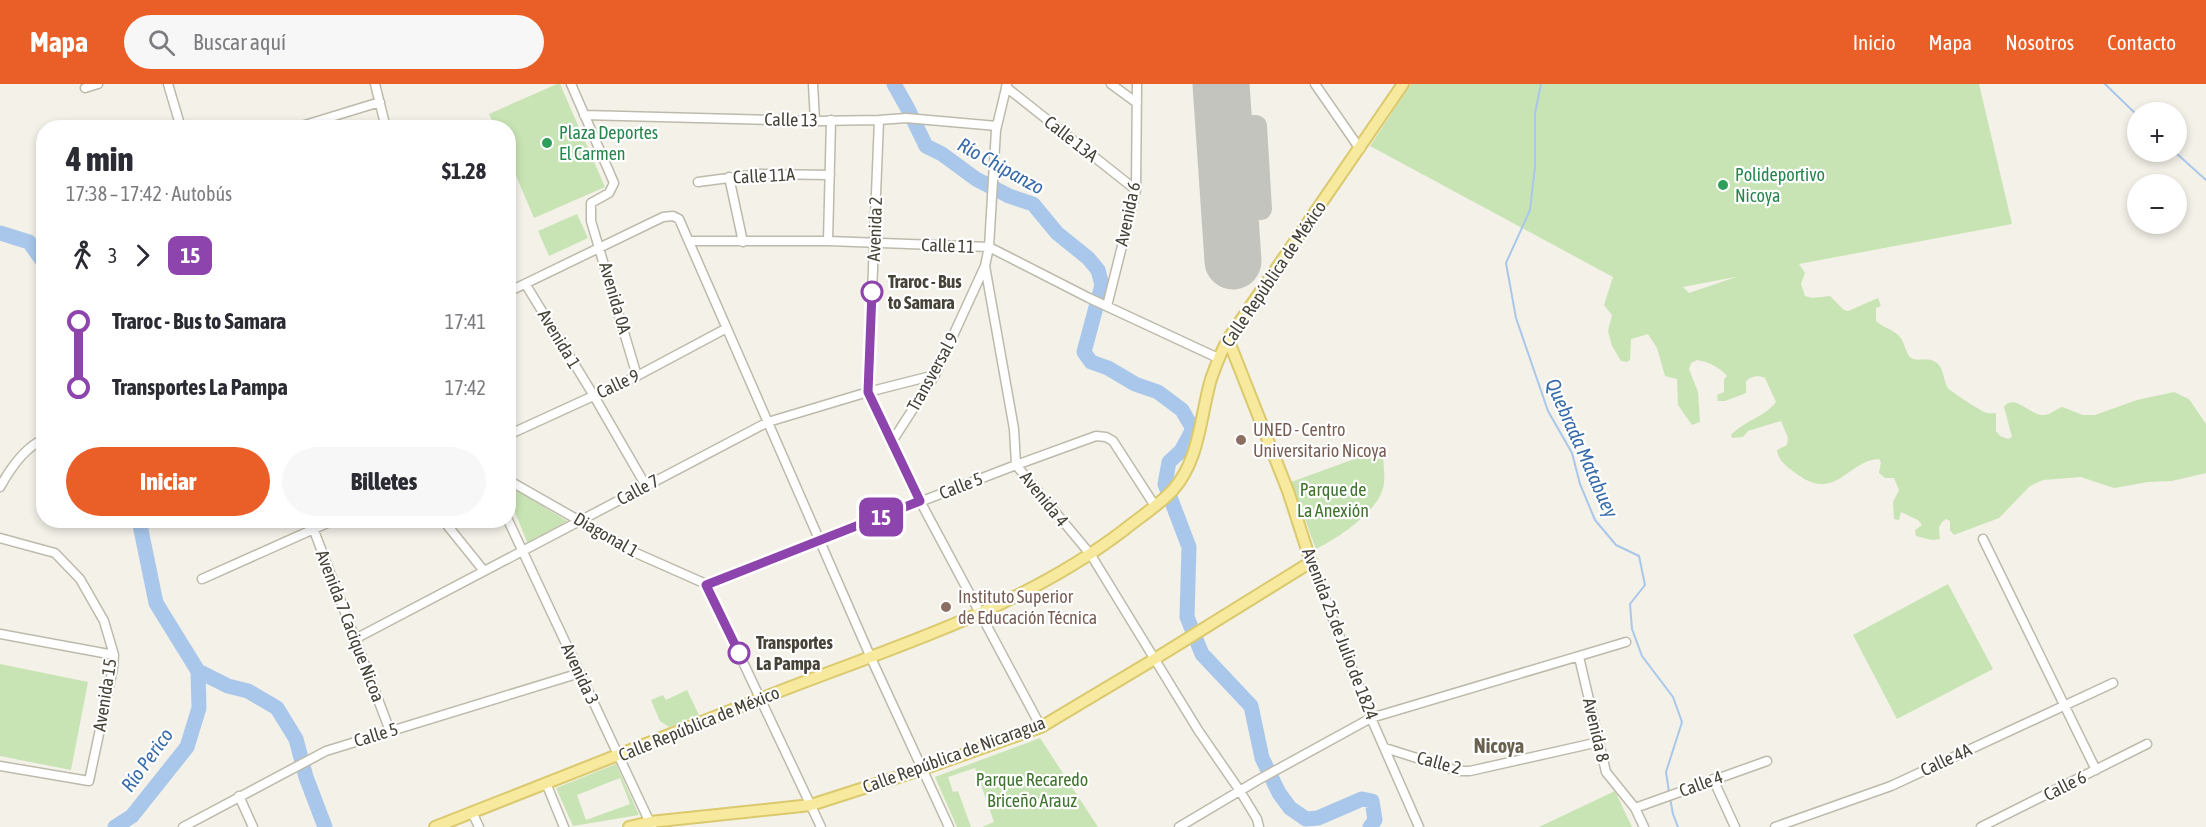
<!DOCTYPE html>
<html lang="es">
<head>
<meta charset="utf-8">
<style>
	body { margin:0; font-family:"Asap Condensed",sans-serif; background:#f7f7f7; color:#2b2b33; height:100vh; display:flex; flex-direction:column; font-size:22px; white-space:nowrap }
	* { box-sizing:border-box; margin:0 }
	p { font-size:20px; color:#7c7c81 }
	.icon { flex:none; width:33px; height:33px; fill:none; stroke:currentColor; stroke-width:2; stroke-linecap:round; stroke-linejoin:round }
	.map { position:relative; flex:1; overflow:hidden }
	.drawer { position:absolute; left:36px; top:36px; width:480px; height:408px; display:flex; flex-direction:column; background:#fff; border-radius:24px; box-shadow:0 3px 9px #0003 }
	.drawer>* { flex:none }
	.badge { padding:0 12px; border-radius:9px; font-size:21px; line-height:39px }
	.controls { position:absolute; left:2127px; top:18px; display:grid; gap:12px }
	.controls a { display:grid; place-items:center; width:60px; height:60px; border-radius:50%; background:#fff; box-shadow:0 3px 9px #0003; font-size:30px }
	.map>.badge { position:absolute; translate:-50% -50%; box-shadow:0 0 0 3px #fff }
	.legs { display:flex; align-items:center; gap:9px; height:66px; padding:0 30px; font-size:20px }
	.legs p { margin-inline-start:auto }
	.headline { display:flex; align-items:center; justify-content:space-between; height:102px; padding:0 30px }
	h1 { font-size:33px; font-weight:800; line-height:45px }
	.cta { display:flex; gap:12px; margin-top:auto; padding:12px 30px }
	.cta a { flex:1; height:69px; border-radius:36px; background:#ea5e27; color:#fff; font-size:24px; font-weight:800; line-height:69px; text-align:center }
	.cta a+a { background:#f7f7f7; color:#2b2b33 }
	ul { padding:0 30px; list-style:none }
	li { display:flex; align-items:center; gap:21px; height:66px; font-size:22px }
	li i { display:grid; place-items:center; width:9px; height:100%; margin:0 8px; background:currentColor }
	li i::after { content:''; width:15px; height:15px; margin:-8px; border:4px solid; border-radius:50%; background:#fff }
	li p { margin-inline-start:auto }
	li:first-child i { background:linear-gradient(#0000 50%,currentColor 0) }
	li:last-child i { background:linear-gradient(currentColor 50%,#0000 0) }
	header { display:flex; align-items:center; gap:36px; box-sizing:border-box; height:84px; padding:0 30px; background:#ea5e27; color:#fff }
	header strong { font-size:28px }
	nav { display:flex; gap:33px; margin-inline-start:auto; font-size:21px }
	.search { width:420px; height:54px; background:#f7f7f7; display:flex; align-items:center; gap:15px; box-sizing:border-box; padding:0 21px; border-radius:33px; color:#7c7c81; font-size:22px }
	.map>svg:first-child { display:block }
</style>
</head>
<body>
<header>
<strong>Mapa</strong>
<div class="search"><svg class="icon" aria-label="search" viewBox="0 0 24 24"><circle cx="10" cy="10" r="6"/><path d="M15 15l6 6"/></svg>Buscar aquí</div>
<nav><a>Inicio</a><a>Mapa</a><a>Nosotros</a><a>Contacto</a></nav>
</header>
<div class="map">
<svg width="2206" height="743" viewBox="0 0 2206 743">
	<rect width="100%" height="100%" fill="#f3f1e8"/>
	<!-- green -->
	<path fill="#c8e4b4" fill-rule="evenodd" d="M557 0H560L605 103 534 134 509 75 508 44 495 43 489 30Z
		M1411 0H1979L2012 140 1799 180 1805 189 1801 200 1805 212 1812 214 1830 212 1844 226 1848 227 1878 214 1881 222 1876 224V237C1883 244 1893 245 1899 252 1905 258 1905 268 1910 273 1916 279 1929 272 1937 279 1944 285 1943 296 1948 304 1950 307 1982 328 1987 329 1990 330 1993 329 1996 329V347L2000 352 2008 355 2012 353 2004 323C2015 308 2031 333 2044 331 2050 331 2056 325 2062 323L2083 331H2095L2137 316 2174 308 2189 315 2206 340V389L2172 397 2148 398 2114 404 2081 393 2043 396 2030 402 1999 434 1954 451 1950 446V437L1946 435C1937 441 1939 445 1940 455L1932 456 1916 452 1915 446 1922 441 1918 436 1901 428 1899 436 1894 435 1893 418 1899 406 1894 394H1885L1879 389 1881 378 1879 375C1847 376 1836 421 1794 388 1786 382 1778 376 1777 366L1787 361 1788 354 1781 337 1748 347 1743 353 1732 354 1731 351C1744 337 1766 332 1776 318L1765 294C1758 291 1752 292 1746 297V309L1725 317H1718L1717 311 1724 308V295L1727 292C1719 283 1709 278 1697 276L1691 279 1689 285 1698 308 1700 338 1692 341 1678 321 1677 295 1665 292 1657 264 1648 250 1631 255 1630 276 1627 278 1621 277 1612 262 1608 247 1612 231 1604 221 1613 193 1370 62ZM1736 193 1689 209 1683 203 1735 193Z
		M577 130 588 154 549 172 538 147Z
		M1382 365C1383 375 1385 387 1384 398 1383 425 1338 454 1316 465L1291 398Z
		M508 401 567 437 528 460 509 414Z
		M1948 500 1993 585 1897 635 1853 551Z
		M0 580 88 598 71 686 0 672Z
		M687 606 699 631 669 643 660 637 651 616 663 611 666 616Z
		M1040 654 1098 743H982L994 738 975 684 948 693 953 708 958 707 971 743H957L935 693Z
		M616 680 639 731 573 742 556 704ZM620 694 630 720 586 736 577 711Z
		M1615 707 1632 743H1539Z"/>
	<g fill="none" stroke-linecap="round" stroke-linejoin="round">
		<!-- stream -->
		<path stroke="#a9c7eb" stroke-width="2" d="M1541 0 1535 29V83L1530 126 1506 179 1516 234 1548 327 1572 369 1580 400 1595 436 1616 461 1639 472 1645 501 1630 520 1632 545 1642 572 1673 613 1682 638 1666 688 1669 708
			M2105 0 2138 32
			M2175 68 2206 96
			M1670 714 1673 730 1678 743"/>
		<!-- river -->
		<path stroke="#a9c7eb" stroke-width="15" d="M894 0 908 25 926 62 942 70 976 95 1009 112 1033 120 1057 149 1088 174 1098 186 1102 201 1084 268 1091 278 1108 284 1135 300 1158 308 1182 326 1193 345 1181 367 1169 378 1165 400 1189 463 1187 533 1202 570 1251 622 1262 674 1279 709 1290 724 1306 735 1318 734 1362 715 1372 717 1375 736 1370 743
			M0 149 29 158 44 179
			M139 436 156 519 198 587 228 602 248 607 277 624 296 655 306 693 325 743
			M115 743 132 732 187 663 199 624 198 587"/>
		<!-- taxiway -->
		<path stroke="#c4c4bf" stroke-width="22" d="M1224 44 1256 42 1261 125 1230 126"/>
		<!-- runway -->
		<path stroke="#c4c4bf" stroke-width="57" d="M1221 0 1233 177"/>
		<!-- minor casing -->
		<g stroke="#bebaab" stroke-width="11">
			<path id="minor" d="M168 0 181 44
				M375 0 386 44
				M571 0 614 99 609 109 591 119V137L637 292
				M813 0 815 37
				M1007 0 996 46 989 163 985 182 1014 345 1016 381 1091 471 1198 646 1240 707 1257 735 1259 743
				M1111 0 1137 19
				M1315 0 1360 65
				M1006 3 1136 106
				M85 4 98 0
				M584 31 815 37 879 36 906 34 997 42
				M879 36 868 308 920 417 1041 643
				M295 44 380 18
				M729 93 743 158
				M698 98 759 90 830 91
				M689 157H828L989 163 1089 214 1218 274
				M828 157 831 36
				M526 201 594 312 646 402
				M508 208 663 133 673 132 679 135 871 574 949 743
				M1107 222 1136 106 1137 0
				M508 351 637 292 725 245
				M891 359 935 291 985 182
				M508 396 636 469 706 500
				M0 403C10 385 25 363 44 355
				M310 436 390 647
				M443 436 484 487
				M508 436 652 743
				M0 454 55 469 80 495 104 537 114 571 113 584 89 697 0 682
				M1983 455 2096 686
				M1311 478 1371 634 1419 743
				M202 495 334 436
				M706 500 1016 381 1096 352 1106 353 1113 357 1155 422
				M706 500 821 743
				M0 550 114 571
				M355 555 768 338 868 308 935 291
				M1579 573 1606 688 1635 724 1644 743
				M1385 664 1458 687H1470L1599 658
				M1713 695 1735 743
				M546 699 564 743
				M239 712 253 743
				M1635 724 1767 677
				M472 728 479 743
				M183 743 326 667 580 589
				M1179 743 1258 696 1371 634 1626 558
				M1775 743 1891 702 2113 599
				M1981 743 2147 660"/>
		</g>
		<!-- major casing -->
		<g stroke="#dbc96e" stroke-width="14">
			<path id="major" d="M435 743C543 701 651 658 760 615 885 565 1015 529 1124 446 1140 433 1159 421 1173 406 1200 375 1200 333 1211 295 1216 281 1221 268 1228 255L1403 0
				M629 743 650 738 811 721 923 685 1041 643 1153 576 1311 478 1288 407 1228 255"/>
		</g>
		<!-- minor -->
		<use href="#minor" stroke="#fff" stroke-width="8"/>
		<!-- major -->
		<use href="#major" stroke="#f7e99d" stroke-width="10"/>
	</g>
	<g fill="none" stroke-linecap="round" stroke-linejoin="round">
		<!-- line-1 casing -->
		<g stroke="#fff" stroke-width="14">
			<path id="line-1" d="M739 569 706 501 920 417 868 308 872 208"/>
		</g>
		<!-- line-1 -->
		<use href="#line-1" stroke="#8e44ad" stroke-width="9"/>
	</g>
	<!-- markers -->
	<g fill="#2e9e5b" stroke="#fff" stroke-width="2">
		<circle cx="547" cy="59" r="6"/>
		<circle cx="1723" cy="101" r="6"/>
	</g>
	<g fill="#fff" stroke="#8e44ad" stroke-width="3">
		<circle cx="872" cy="208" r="10"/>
		<circle cx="739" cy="569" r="10"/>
	</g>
	<g fill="#8d6e63" stroke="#fff" stroke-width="2">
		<circle cx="1241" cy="356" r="6"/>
		<circle cx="946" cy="523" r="6"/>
	</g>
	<g text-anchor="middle" stroke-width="4.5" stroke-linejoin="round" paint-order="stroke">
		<!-- street labels -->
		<g font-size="18" fill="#464237" stroke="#fff">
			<text transform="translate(791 36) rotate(1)" y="6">Calle 13</text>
			<text transform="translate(1071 55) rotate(38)" y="6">Calle 13A</text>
			<text transform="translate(764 92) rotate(-3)" y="6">Calle 11A</text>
			<text transform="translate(1128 130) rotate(-78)" y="6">Avenida 6</text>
			<text transform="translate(875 145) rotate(-88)" y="6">Avenida 2</text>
			<text transform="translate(948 162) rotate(2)" y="6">Calle 11</text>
			<text transform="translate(1274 190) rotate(-56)" y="6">Calle República de México</text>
			<text transform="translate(615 214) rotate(74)" y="6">Avenida 0A</text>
			<text transform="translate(559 255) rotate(59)" y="6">Avenida 1</text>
			<text transform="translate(933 288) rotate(-61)" y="6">Transversal 9</text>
			<text transform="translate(618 300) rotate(-25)" y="6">Calle 9</text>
			<text transform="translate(961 402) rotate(-21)" y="6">Calle 5</text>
			<text transform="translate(638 406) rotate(-28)" y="6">Calle 7</text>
			<text transform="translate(1044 415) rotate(51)" y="6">Avenida 4</text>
			<text transform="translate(606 451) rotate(30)" y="6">Diagonal 1</text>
			<text transform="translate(350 542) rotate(69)" y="6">Avenida 7 Cacique Nicoa</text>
			<text transform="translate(1340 550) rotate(69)" y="6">Avenida 25 de Julio de 1824</text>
			<text transform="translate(580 590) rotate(65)" y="6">Avenida 3</text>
			<text transform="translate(105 611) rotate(-81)" y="6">Avenida 15</text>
			<text transform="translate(699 640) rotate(-22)" y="6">Calle República de México</text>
			<text transform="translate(1596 646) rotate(77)" y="6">Avenida 8</text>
			<text transform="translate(376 651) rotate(-17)" y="6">Calle 5</text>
			<text transform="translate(954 671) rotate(-20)" y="6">Calle República de Nicaragua</text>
			<text transform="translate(1946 676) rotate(-25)" y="6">Calle 4A</text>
			<text transform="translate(1439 679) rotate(15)" y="6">Calle 2</text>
			<text transform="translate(1701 700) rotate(-20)" y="6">Calle 4</text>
			<text transform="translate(2065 702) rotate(-27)" y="6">Calle 6</text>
		</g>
		<!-- leisure labels -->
		<g font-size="18" fill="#27864d" stroke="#fff" text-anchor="start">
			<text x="559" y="55">Plaza Deportes<tspan x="559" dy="21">El Carmen</tspan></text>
			<text x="1735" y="97">Polideportivo<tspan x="1735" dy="21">Nicoya</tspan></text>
		</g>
		<!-- stop labels -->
		<g font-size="18" font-weight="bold" fill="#464237" stroke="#fff" text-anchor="start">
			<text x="888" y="204">Traroc - Bus<tspan x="888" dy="21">to Samara</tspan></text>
			<text x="756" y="565">Transportes<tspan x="756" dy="21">La Pampa</tspan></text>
		</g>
		<!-- education labels -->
		<g font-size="18" fill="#785e54" stroke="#fff" text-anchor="start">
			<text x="1253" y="352">UNED - Centro<tspan x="1253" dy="21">Universitario Nicoya</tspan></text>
			<text x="958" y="519">Instituto Superior<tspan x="958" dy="21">de Educación Técnica</tspan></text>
		</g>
		<!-- park labels -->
		<g font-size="18" fill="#3f732e" stroke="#fff">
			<text x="1333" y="412">Parque de<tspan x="1333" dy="21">La Anexión</tspan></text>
			<text x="1032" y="702">Parque Recaredo<tspan x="1032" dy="21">Briceño Arauz</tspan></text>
		</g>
		<!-- water labels -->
		<g font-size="20" font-style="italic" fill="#386baa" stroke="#fff">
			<text transform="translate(1001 82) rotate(29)" y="7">Río Chipanzo</text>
			<text transform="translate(1582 364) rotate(66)" y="7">Quebrada Matabuey</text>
			<text transform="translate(147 676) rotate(-54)" y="7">Río Perico</text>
		</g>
		<!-- neighbourhood labels -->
		<g font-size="20" font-weight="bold" fill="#68614f" stroke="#fff">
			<text x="1499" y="669">Nicoya</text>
		</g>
	</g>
</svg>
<div class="controls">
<a>+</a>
<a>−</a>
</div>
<b class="badge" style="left:881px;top:433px;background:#8e44ad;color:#fff">15</b>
<section class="drawer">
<div class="headline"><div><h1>4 min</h1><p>17:38 – 17:42 · Autobús</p></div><b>$1.28</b></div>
<div class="legs"><svg class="icon" aria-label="walk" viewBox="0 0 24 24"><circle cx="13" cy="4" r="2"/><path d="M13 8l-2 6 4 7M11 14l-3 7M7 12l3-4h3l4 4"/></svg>3<svg class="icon" aria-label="forward" viewBox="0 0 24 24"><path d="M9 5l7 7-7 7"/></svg><b class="badge" style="background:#8e44ad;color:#fff">15</b></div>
<ul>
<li><i style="color:#8e44ad"></i><b>Traroc - Bus to Samara</b><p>17:41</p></li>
<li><i style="color:#8e44ad"></i><b>Transportes La Pampa</b><p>17:42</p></li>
</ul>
<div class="cta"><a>Iniciar</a><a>Billetes</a></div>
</section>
</div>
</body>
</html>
